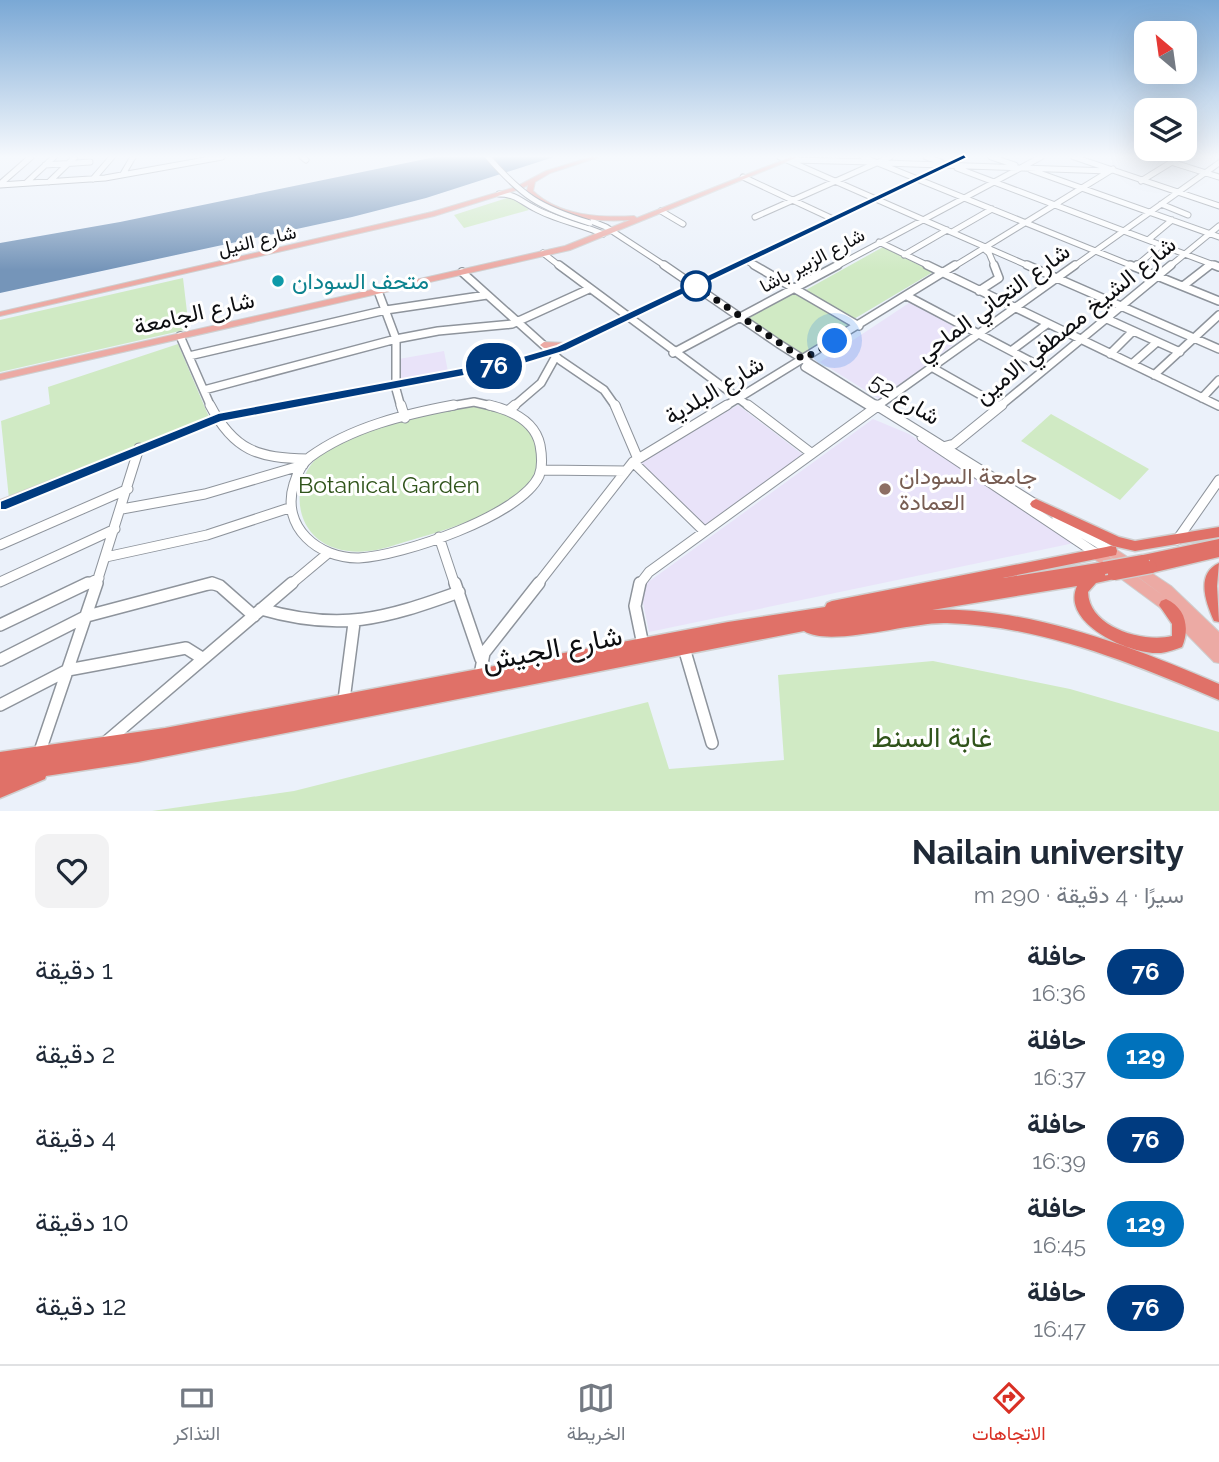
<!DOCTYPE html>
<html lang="ar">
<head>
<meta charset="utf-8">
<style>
	body { margin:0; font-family:Raleway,Vazirmatn,sans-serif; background:#f2f2f3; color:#1f2937; direction:rtl; height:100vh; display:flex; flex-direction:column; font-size:26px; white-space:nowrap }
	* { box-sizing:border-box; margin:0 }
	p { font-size:23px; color:#747a83 }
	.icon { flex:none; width:38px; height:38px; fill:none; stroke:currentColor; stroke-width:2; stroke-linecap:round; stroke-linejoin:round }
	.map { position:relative; height:811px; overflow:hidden; direction:ltr }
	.details { display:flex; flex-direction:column; background:#fff; flex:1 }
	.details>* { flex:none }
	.badge { padding:0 14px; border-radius:23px; font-size:24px; line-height:46px }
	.needle { width:46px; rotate:331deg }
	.buttons { position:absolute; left:1134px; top:21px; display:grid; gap:14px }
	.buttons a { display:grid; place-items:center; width:63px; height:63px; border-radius:14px; background:#fff; box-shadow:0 7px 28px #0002; font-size:35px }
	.you { position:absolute; width:35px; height:35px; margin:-18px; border:5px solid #fff; border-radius:50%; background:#1a73e8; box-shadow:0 0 0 10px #1a73e833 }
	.map>.badge { position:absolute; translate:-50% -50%; box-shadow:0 0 0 4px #fff }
	.round { display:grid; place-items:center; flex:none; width:74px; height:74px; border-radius:14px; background:#f2f2f3 }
	.overview { display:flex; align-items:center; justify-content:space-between; height:119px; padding:0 35px }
	h1 { font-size:33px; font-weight:700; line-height:52px }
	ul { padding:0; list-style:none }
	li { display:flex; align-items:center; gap:21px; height:84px; padding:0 35px }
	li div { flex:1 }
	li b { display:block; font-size:26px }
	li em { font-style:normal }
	li .badge { min-width:77px; font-weight:700; text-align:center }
	.menu { display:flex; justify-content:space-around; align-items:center; height:98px; border-top:2px solid #e0e1e3; background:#fff; font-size:19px; color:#747a83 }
	.menu a { display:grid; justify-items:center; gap:4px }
	.menu .selected { color:#d93025 }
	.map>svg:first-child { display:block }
</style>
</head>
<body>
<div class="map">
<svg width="1219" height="811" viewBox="0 0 1219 811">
	<rect width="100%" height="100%" fill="#ebf1fa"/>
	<!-- education -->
	<path fill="#e9e3f9" d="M912 301 971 331 881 400 820 362Z
		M444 351 448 372 401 381 399 359Z
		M738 405 806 457 704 527 638 464Z
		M873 419 909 434 1074 543 649 632 640 588Z"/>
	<!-- green -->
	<path fill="#d0eac4" d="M510 197 516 199 529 210 464 228 454 215Z
		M883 247 933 272 854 319 804 291Z
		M183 278 189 329 0 372V320Z
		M795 288 856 327 801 357 743 316Z
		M178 344 209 417 9 499 1 421 50 404 48 387Z
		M472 406C497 409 523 415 534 440 561 504 439 531 398 544 379 551 355 555 335 548 297 536 289 490 314 461 340 431 433 410 472 406Z
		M1051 414 1149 469 1120 500 1021 441Z
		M933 661 1070 689 1219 732V811H152L294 791 648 702 669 769 784 760 778 675Z"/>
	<!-- water -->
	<path fill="#7595b9" d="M435 157H554L426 198 352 217 0 293V243L120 222Z"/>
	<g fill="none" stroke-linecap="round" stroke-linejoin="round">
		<!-- minor-far3 casing -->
		<g stroke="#8e949c" stroke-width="7">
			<path id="minor-far3" d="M302 157 306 160
				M780 157 1031 267
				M863 157 1135 267
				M926 157 941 162
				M991 157 1015 165
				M1074 157 1219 206
				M794 160 872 162
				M1171 162 1219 177
				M885 163 1109 171
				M45 165 90 162
				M957 168 1219 267
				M1031 170 1219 237
				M123 174 133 157
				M743 177 833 219
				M93 179 112 157
				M1141 181 1180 157
				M49 182 75 157
				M26 183 54 157
				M0 184 31 157
				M0 185 105 178 222 157
				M499 194C516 194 520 201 534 208 555 220 581 224 603 234
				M1161 204 1188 215
				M661 211 683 224
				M755 217 890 157
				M591 221 606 227 667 267
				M952 232 992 209
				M1148 240 1172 220
				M879 242 931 267
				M983 248 989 253 995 267
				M543 253 561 267
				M904 255 947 230
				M747 261 757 267
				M835 267 1041 157
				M953 267 1113 169
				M1073 267 1219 163
				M1135 267 1161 245
				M1169 267 1219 226
				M1208 267 1212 264"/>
		</g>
		<!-- minor-far2 casing -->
		<g stroke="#8e949c" stroke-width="10">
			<path id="minor-far2" d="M559 265 750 407
				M664 265 779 344 879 407
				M754 265 859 326
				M927 265 1219 406
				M1027 265 1219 349
				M1130 265 1219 301
				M1214 265 1219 267
				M1135 267 1137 265
				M462 272 560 360 604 390 616 407
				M1183 286 1210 265
				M378 291 396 339V389L401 407
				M979 291 999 278 994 265
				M907 296 1045 369
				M1107 319 1180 352
				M180 336 211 407
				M1011 351 1047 324
				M673 353 838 265
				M1110 354 1133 331
				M189 356 386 310 487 295
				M1132 364 1157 342
				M805 367 869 406
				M933 368 1000 406
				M1154 375 1219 315
				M204 390 396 339 438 331 512 324 589 289
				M1202 398 1219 380
				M445 407 474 402 496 407
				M513 407 541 383 556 356
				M724 407 955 265
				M876 407 1075 265
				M999 407 1171 265"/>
		</g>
		<!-- minor-far1 casing -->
		<g stroke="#8e949c" stroke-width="11">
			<path id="minor-far1" d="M210 405C234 451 258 458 308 459
				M401 405 405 418
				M454 405C406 414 351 427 310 457 302 463 297 474 294 484 280 527 319 559 359 558 401 556 520 516 539 476 543 466 542 456 540 445 535 421 510 410 489 405
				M615 405 638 459
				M748 405 811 453
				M876 405 1040 507
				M508 411 515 405
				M922 437 1097 554
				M943 447 954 444 1002 405
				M633 462 704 531
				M542 470 626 471
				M122 509 205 494 303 465
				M1057 518 1111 551
				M439 537 455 585
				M1177 540 1219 480
				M0 545 128 489
				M106 557 207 535 289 508
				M0 582 115 529
				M85 585 99 578
				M96 585 139 448
				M205 585H217
				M290 585 327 554
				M537 585 633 462 727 405
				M639 585 649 572 879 405"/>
		</g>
		<!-- minor casing -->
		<g stroke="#8e949c" stroke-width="14">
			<path id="minor" d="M212 583 220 586 254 616
				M455 583 481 659
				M640 583 635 606 643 645
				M261 609C340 632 384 619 459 592
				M0 625 88 583
				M684 648 712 743
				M0 660 87 616 212 583
				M480 675 484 653 539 583
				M344 700 354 623
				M0 705 68 670 186 648 202 658
				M106 742 292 583
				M39 754 97 583"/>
		</g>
		<!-- major casing -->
		<g stroke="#cfcfcf" stroke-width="2">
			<path id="major" d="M591 157H599L550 173 535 182 533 191C559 216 600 218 634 216L637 218 791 157H798L570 250 0 380V374L565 246 630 220C595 222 551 219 527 191L528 185 520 189 434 216 0 316V312L432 212 516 187 546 171Z
				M960 157H967L565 351 517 365 220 421 0 509V500L218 415 516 359 556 348H544L540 345 544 342 567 343Z
				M1111 546 1171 586 1219 632V663L1214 662 1162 609 1093 558 1091 554 1093 550 1097 549 1101 550 1168 599 1107 555 1105 551 1107 547Z"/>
		</g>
		<!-- highway casing -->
		<g stroke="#cfcfcf" stroke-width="3">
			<path id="highway" d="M1036 499 1119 537 1135 541 1219 527V537L1135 551 1113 546 1032 507 1030 504 1032 501Z
				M1219 539V557L1151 573 1146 571 1145 566 1138 565 1136 561 1138 557 1143 555Z
				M1111 546 1116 547 1117 551 1116 555 1111 556 1003 578 1104 562 1109 564 1110 569 1119 570 1121 574 1119 578 1096 583 1088 592C1089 628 1144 643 1172 636V624L1159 605 1161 601 1166 599C1186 608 1190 628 1182 647 1176 649 1168 652 1161 653 1131 655 1060 624 1077 586L932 610C1026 606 1134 647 1219 684V700C1132 663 1043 626 947 623 913 621 830 648 804 631L138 762 46 776 45 779 0 798V752L165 728 728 622 825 607 827 603 832 601Z
				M1219 563 1217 586 1219 622 1214 621C1206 603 1195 574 1219 563Z"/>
		</g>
		<!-- minor-far3 -->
		<use href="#minor-far3" stroke="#fff" stroke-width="5"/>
		<!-- minor-far2 -->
		<use href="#minor-far2" stroke="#fff" stroke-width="7"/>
		<!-- minor-far1 -->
		<use href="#minor-far1" stroke="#fff" stroke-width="9"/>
		<!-- minor -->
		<use href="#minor" stroke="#fff" stroke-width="11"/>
		<!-- major -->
		<use href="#major" fill="#ecaaa4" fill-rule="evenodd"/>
		<!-- highway -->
		<use href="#highway" fill="#e07168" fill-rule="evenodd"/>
		<!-- minor-bridge casing -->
		<g stroke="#8e949c" stroke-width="7" stroke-linecap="butt">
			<path id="minor-bridge" d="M488 157C522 196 540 208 590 223"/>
		</g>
		<!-- highway-bridge casing -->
		<g stroke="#cfcfcf" stroke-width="15" stroke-linecap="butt">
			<path id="highway-bridge" d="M1104 568 1143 561
				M1114 574 1151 567"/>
		</g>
		<!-- minor-bridge -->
		<use href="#minor-bridge" stroke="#fff" stroke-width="5"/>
		<!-- highway-bridge -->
		<use href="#highway-bridge" stroke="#e07168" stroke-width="12"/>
	</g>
	<!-- sky -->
	<linearGradient id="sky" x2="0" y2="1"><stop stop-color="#7aa8d5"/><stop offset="0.58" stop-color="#f6f9fd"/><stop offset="1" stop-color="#f6f9fd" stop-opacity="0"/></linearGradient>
	<rect width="1219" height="270" fill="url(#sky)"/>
	<!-- line -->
	<path fill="#003b80" stroke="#fff" stroke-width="2" d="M964 154 967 158 566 351 517 366 221 422 6 510H0V501L218 413 516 358 557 346Z"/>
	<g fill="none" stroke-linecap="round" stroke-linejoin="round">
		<!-- walk -->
		<path stroke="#0d0e11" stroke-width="7" stroke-dasharray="0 12.6" d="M696 286 803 359 835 341"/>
	</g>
	<!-- markers -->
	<circle fill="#0f9aa8" stroke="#fff" stroke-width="2.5" cx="278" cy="281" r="7"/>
	<circle fill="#fff" stroke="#003b80" stroke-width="3.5" cx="696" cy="286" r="14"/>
	<circle fill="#8d6e63" stroke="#fff" stroke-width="2.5" cx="885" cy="489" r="7"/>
	<g text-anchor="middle" stroke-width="6" stroke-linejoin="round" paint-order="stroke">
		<!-- far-street labels -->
		<g font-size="19" fill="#0d0e11" stroke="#fff">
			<text transform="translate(257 240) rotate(-13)" y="7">شارع النيل</text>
			<text transform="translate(812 260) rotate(-28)" y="7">شارع الزبير باشا</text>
		</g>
		<!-- culture labels -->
		<g font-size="23" fill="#0d838f" stroke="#fff" text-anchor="start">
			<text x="292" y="289">متحف السودان</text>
		</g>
		<!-- street labels -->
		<g font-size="23" fill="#0d0e11" stroke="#fff">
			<text transform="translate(993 302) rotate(-36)" y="8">شارع التجاني الماحي</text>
			<text transform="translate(194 313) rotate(-13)" y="8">شارع الجامعة</text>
			<text transform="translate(1075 320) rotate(-39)" y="8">شارع الشيخ مصطفي الامين</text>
			<text transform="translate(714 390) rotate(-31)" y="8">شارع البلدية</text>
			<text transform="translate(905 399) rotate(31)" y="8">شارع 52</text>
		</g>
		<!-- education labels -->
		<g font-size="23" fill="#785e54" stroke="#fff" text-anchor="start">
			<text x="899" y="484">جامعة السودان<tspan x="899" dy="26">العمادة</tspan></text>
		</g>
		<!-- park labels -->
		<g font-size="23" fill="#30541b" stroke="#fff">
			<text x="389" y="493">Botanical Garden</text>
		</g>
		<!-- near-street labels -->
		<g font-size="28" fill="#0d0e11" stroke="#fff">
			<text transform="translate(552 648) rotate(-11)" y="10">شارع الجيش</text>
		</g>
		<!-- near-park labels -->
		<g font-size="28" fill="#30541b" stroke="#fff">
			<text x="932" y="747">غابة السنط</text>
		</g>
	</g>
</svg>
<div class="buttons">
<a><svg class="needle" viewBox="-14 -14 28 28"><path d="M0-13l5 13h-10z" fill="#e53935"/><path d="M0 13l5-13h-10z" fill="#747a83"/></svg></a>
<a><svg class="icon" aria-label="layers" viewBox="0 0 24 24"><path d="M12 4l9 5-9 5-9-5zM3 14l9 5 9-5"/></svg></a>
</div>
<div class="you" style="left:835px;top:341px"></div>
<b class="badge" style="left:494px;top:366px;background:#003b80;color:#fff">76</b>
</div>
<section class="details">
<div class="overview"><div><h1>Nailain university</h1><p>سيرًا · 4 دقيقة · 290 m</p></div><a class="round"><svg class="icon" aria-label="heart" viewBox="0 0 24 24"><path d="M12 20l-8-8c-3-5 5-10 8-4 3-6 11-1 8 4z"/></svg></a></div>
<ul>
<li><span class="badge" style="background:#003b80;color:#fff">76</span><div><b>حافلة</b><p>16:36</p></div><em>1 دقيقة</em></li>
<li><span class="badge" style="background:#0072bc;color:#fff">129</span><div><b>حافلة</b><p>16:37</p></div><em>2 دقيقة</em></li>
<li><span class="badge" style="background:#003b80;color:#fff">76</span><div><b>حافلة</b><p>16:39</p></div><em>4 دقيقة</em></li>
<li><span class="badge" style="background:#0072bc;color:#fff">129</span><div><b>حافلة</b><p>16:45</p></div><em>10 دقيقة</em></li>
<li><span class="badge" style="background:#003b80;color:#fff">76</span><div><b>حافلة</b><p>16:47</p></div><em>12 دقيقة</em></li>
</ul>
</section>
<nav class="menu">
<a class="selected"><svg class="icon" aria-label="directions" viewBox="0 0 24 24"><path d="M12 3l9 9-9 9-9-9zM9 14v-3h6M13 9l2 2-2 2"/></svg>الاتجاهات</a>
<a><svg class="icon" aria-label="map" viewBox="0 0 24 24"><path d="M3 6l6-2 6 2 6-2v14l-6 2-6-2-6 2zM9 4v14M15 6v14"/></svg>الخريطة</a>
<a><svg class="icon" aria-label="tickets" viewBox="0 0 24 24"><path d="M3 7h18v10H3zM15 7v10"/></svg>التذاكر</a>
</nav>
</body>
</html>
